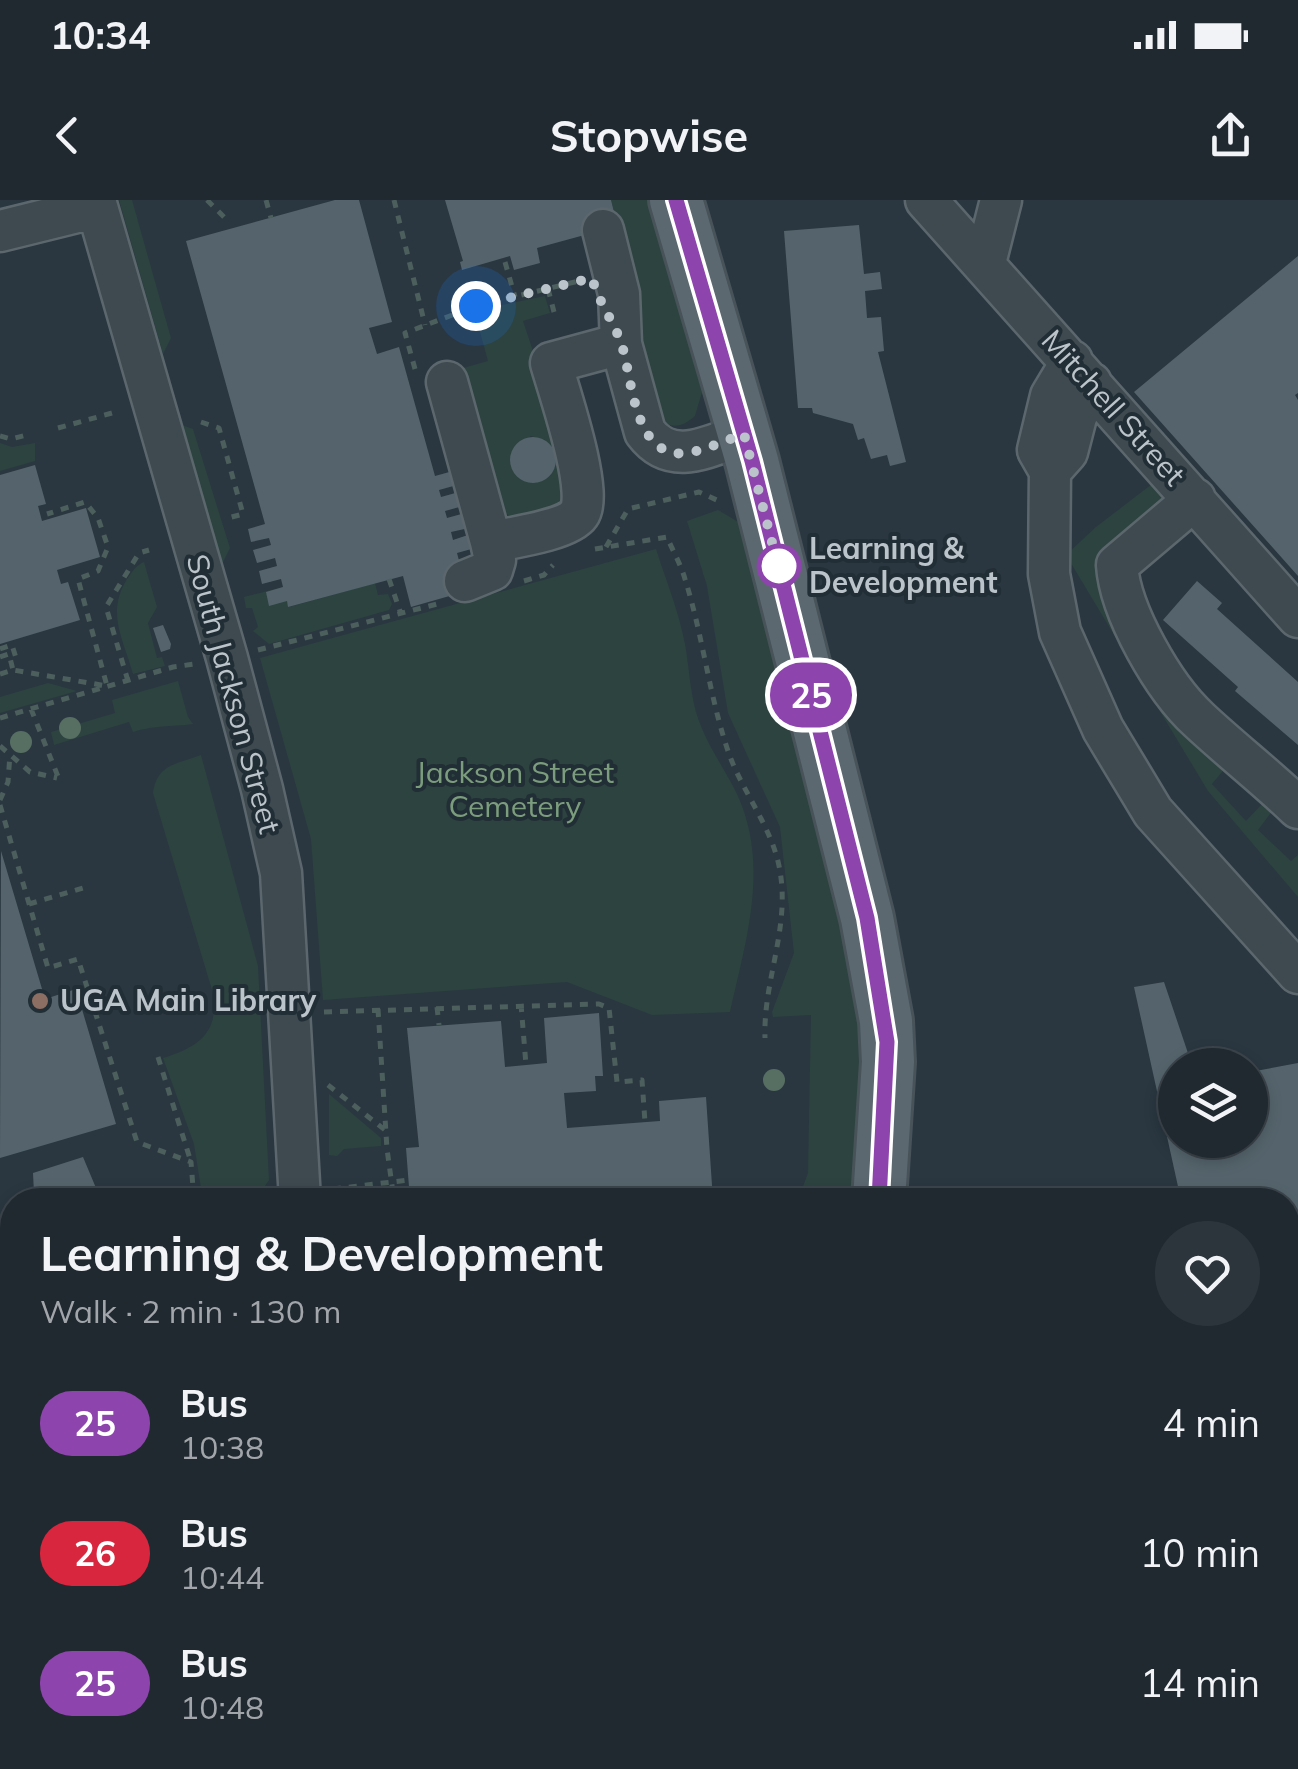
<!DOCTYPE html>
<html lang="en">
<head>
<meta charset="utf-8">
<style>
	body { margin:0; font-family:Mulish,sans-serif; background:#2d353c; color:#f1f3f6; height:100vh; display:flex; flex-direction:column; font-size:38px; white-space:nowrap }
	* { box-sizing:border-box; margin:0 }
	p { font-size:32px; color:#a2a6ab }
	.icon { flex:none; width:55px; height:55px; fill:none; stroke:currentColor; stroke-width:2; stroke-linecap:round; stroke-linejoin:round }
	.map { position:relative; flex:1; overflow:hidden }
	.side { position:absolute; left:0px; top:988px; width:1300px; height:582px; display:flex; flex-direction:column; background:#202930; border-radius:40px 40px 0 0; box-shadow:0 5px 15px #0003,0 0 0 2px #3d454c }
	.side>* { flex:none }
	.badge { padding:0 20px; border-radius:32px; font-size:35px; line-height:65px }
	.buttons { position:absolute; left:1158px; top:848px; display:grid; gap:20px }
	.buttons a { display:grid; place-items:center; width:110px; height:110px; border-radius:50%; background:#202930; box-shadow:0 5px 15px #0003,0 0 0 2px #3d454c; font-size:50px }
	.you { position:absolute; width:50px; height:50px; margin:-25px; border:8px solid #fff; border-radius:50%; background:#1a73e8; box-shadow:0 0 0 15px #1a73e833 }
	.map>.badge { position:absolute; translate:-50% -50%; box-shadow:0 0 0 5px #fff }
	.round { display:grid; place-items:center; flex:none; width:105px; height:105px; border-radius:52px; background:#2d353c }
	.headline { display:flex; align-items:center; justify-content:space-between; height:170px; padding:0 40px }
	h1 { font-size:48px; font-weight:700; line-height:75px }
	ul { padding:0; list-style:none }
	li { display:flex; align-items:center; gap:30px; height:130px; padding:0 40px }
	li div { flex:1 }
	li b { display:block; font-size:38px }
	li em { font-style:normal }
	li .badge { min-width:110px; font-weight:700; text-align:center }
	.status { display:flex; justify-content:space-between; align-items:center; height:70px; padding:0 50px; background:#202930; direction:ltr }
	.status svg { height:28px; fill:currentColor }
	header { display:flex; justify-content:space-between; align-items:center; height:130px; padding:0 40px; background:#202930; font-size:45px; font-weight:700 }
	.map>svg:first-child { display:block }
</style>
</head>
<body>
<div class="status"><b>10:34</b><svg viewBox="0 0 49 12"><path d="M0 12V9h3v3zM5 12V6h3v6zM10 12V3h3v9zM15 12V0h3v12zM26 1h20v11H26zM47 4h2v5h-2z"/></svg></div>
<header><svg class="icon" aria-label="back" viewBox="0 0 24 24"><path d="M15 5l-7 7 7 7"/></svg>Stopwise<svg class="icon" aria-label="share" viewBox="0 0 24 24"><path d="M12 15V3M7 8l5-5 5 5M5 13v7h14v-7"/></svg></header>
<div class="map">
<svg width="1298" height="1569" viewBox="0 0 1298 1569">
	<rect width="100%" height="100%" fill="#2a3740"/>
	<!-- green -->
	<path fill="#2d4340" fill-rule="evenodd" d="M119 0H132L171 138 163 154Z
		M611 0H648L702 192 695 216C683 226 674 230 661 220L609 28 621 24 620 19 616 20Z
		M545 96 550 113 523 121C534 155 576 272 564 301 557 317 530 316 515 319L499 309 460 169 488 161 475 114 478 110ZM531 236 545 240 557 258 550 276 535 283 519 278 510 262 515 246Z
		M179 224 193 229 230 348 222 364Z
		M0 243 12 247 35 243V261L0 271Z
		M1156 281 1167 293 1168 304 1112 357 1232 560 1212 584 1246 621 1263 603 1273 610 1258 630 1291 661 1298 655V697L1208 591 1066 355 1096 327Z
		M718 310 740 323 776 472 821 628 865 818 854 1000H798L808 973 811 815 773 817 772 812 794 753 780 627 728 513 707 386 687 321Z
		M656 349C666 380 679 412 685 444 689 467 690 490 696 512 706 545 723 565 737 594 770 665 746 740 730 812L652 815 567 782 323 800 311 639 260 458Z
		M144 362 157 407 148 423 157 458 162 457 165 466 133 474C123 438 106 413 127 379 133 371 135 366 144 362Z
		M375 383 378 395 388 394 392 404 389 410 269 444 253 431 258 427 252 408H246L244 397 283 387 289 407Z
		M178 481 188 517 193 524C172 527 154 525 133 532L129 522 54 545 51 532 115 513 112 500Z
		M48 483 77 491 0 513V497Z
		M201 555 258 766 269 980 265 986 201 988 194 944 163 858C199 847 221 832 212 790L153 593C157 564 177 564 201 555Z
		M329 894 381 938V946L344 949 337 956 329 955Z
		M12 1166V1328L0 1327V1167Z"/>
	<!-- building -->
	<path fill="#55646c" d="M335 0H359L392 122 369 128 377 154 399 147 435 276 453 271 457 285 439 290 441 297 459 292 463 306 445 311 447 318 465 313 469 328 451 332 453 340 471 334 475 348 457 353 467 391 411 407 403 376 288 407 287 401 269 406 266 392 283 387 281 379 262 384 259 371 277 366 275 358 257 363 253 350 271 345 269 338 251 342 248 329 265 324 186 41Z
		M445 0H611L616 20 620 19 621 25 537 48 540 63 514 70 510 56 462 70 460 62 463 61Z
		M859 25 864 74 880 72 882 89 865 91 867 118 881 117 884 151 878 152 906 262 890 266 887 255 871 259 864 238 858 240 853 224 813 213 812 208H798L784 31Z
		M1298 56V193L1295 195 1298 200V376L1134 192Z
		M510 260a23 23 0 1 1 46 0a23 23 0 1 1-46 0Z
		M35 265 46 304 38 306 42 321 86 308 100 357 57 370 61 384 68 382 80 420 0 444V275Z
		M1197 381 1222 403 1217 409 1298 482V545L1235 491 1238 487 1163 420Z
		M163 425 171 444 170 449 161 452 153 428Z
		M1 651 45 799 76 789 116 924 0 958Z
		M1164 782 1192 865H1175V940H1250V872L1298 863V1186L1288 1187V1000H1181L1134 787Z
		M599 813 603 876H595L596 891 564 893 567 928 660 921 659 901 706 897 713 1000H518L517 992H511L512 1000H410L406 948 419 947 407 828 501 821 505 867 547 863 544 818Z
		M83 957 96 988 34 993 33 973Z
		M12 1075V1139L0 1140V1076Z
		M1298 1393V1451L1288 1453V1395Z
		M12 1433V1558L94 1559 58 1569H0V1436Z
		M121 1558H419L422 1569H124Z"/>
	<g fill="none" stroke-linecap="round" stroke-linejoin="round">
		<!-- minor casing -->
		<g stroke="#5c676d" stroke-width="45">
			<path id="minor" d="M95 0 227 458 262 589 281 673 300 1000
				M926 0 1298 417
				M603 30 619 94 621 144 645 232C672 268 709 246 744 234
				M0 31 97 7
				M985 63 1001 0
				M1072 161 1051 196 1038 250 1050 271 1049 374 1060 432 1103 529 1153 612 1298 773
				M447 182 491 342C510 338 568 330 579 314 594 293 559 191 551 163L621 144
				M1050 271 1067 252 1076 217 1091 183
				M1195 299 1117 365C1120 412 1164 488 1199 520 1231 550 1266 577 1298 608
				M465 381 492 370 495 360 491 342
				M1288 1248 1298 1246
				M1288 1301 1293 1336
				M0 1364H12
				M1288 1525 1298 1522
				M700 1562 702 1569
				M1209 1569 1212 1558"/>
		</g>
		<!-- major casing -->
		<g stroke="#475259" stroke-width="58">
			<path id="major" d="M676 0 752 261 867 718 886 821 888 862 879 1000
				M841 1569 842 1558"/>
		</g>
		<!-- path -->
		<path stroke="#4c5f5d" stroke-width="5" stroke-dasharray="8 8" stroke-linecap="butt" d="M207 0 228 21
			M266 0 271 18
			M394 0 425 125
			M505 62 515 97
			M548 89 554 112
			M415 169 405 133 476 106 579 81
			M201 222 219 228 243 314 228 318
			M58 228 112 213
			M0 236 11 239 31 234
			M606 347 628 309 699 292 721 302
			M595 349 667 337C673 351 681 365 685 379 703 436 709 495 728 551 742 592 773 628 780 671 790 729 763 781 765 838
			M389 379 401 414
			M524 381 544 375 553 365
			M0 449 12 445 16 458
			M258 450 441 403
			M0 457 9 454 13 470
			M0 474 13 470 107 486 78 379 98 371 108 347 98 318 85 302 47 314
			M128 481 106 407 139 353 149 350
			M31 509 59 579
			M0 518 173 467 194 464
			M0 546 30 572 57 578
			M0 600 8 582 10 554
			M0 605 48 768 78 759 137 942 191 962 194 1000
			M29 704 90 686
			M521 804 526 865
			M437 807 439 825
			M378 809 387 949 394 1000
			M324 812 599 804 609 808 617 882 642 880 645 922
			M158 857 191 962
			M328 885 385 930
			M333 989 409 980
			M194 998 266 992
			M0 1027 12 1026
			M0 1159 12 1158
			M135 1558 138 1569
			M393 1558 397 1569"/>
		<!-- minor -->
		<use href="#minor" stroke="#3e4950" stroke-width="40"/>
		<!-- major -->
		<use href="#major" stroke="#5c6870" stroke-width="52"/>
	</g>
	<!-- trees -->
	<g fill="#576f62">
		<circle cx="70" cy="528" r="11"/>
		<circle cx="21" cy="542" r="11"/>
		<circle cx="774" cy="880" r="11"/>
	</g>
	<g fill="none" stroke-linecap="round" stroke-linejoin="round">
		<!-- line casing -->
		<g stroke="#fff" stroke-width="22">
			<path id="line" d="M676 0 752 261 867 718 887 842 879 1000"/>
		</g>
		<!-- line -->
		<use href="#line" stroke="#8e44ad" stroke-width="15"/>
		<!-- walk -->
		<path stroke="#bbc4ca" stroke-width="10" stroke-dasharray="0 18" d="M476 106 592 78C599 104 616 124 623 149 633 186 636 265 692 252 710 248 727 240 744 234L782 381 779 366"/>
	</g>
	<!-- markers -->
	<circle fill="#fff" stroke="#8e44ad" stroke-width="5" cx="779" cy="366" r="20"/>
	<circle fill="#8d6e63" stroke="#222e35" stroke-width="4" cx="40" cy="801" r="10"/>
	<g text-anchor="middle" stroke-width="8" stroke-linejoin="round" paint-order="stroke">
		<!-- street labels -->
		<g font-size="30" fill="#bbc4ca" stroke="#222e35">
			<text transform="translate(1113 208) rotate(48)" y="10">Mitchell Street</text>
			<text transform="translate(233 494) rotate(75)" y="10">South Jackson Street</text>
		</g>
		<!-- stop labels -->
		<g font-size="30" font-weight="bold" fill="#bbc4ca" stroke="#222e35" text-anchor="start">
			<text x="809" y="359">Learning &amp;<tspan x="809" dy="34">Development</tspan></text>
		</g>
		<!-- park labels -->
		<g font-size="30" fill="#7c9d7d" stroke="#222e35">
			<text x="515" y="583">Jackson Street<tspan x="515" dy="34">Cemetery</tspan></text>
		</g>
		<!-- poi labels -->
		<g font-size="30" font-weight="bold" fill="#bbc4ca" stroke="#222e35" text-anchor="start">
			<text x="60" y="811">UGA Main Library</text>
		</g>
	</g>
</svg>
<div class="buttons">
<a><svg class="icon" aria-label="layers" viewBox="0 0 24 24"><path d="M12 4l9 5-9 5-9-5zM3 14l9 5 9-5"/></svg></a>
</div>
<div class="you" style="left:476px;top:106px"></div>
<b class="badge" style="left:811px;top:495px;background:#8e44ad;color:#fff">25</b>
<section class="side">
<div class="headline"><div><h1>Learning &amp; Development</h1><p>Walk · 2 min · 130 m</p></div><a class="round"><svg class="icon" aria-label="heart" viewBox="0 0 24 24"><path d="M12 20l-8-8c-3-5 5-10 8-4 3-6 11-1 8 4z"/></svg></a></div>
<ul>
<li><span class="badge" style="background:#8e44ad;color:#fff">25</span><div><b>Bus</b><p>10:38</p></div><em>4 min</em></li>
<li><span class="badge" style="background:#d7263d;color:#fff">26</span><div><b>Bus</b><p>10:44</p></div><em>10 min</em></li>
<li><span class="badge" style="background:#8e44ad;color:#fff">25</span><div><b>Bus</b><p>10:48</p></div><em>14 min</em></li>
</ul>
</section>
</div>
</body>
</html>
